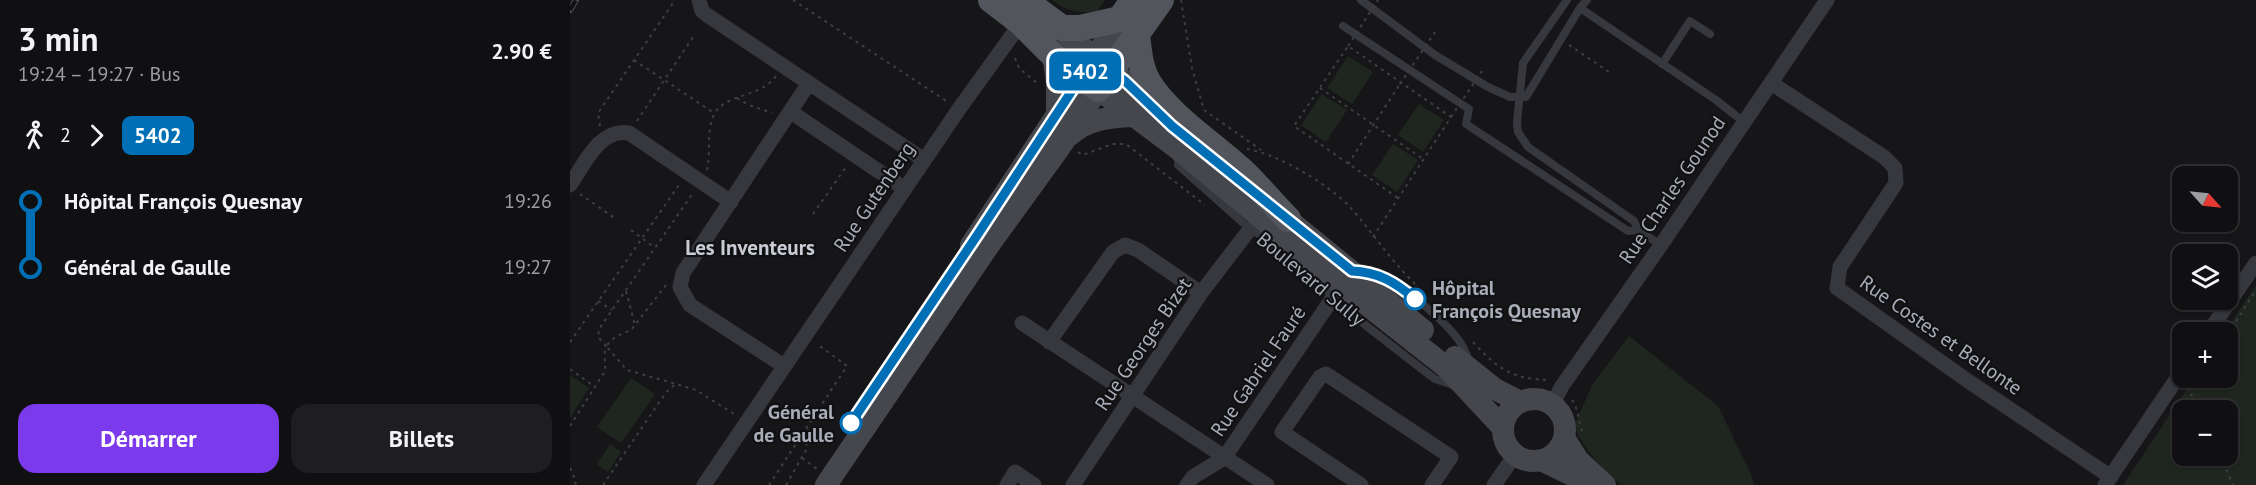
<!DOCTYPE html>
<html lang="fr">
<head>
<meta charset="utf-8">
<style>
	body { margin:0; font-family:"PT Sans",sans-serif; background:#1e1e20; color:#f1f3f6; height:100vh; display:flex; flex-direction:column; font-size:22px; white-space:nowrap }
	* { box-sizing:border-box; margin:0 }
	p { font-size:20px; color:#9c9d9f }
	.icon { flex:none; width:33px; height:33px; fill:none; stroke:currentColor; stroke-width:2; stroke-linecap:round; stroke-linejoin:round }
	.map { position:relative; flex:1; overflow:hidden }
	.details { display:flex; flex-direction:column; background:#101012; width:570px }
	.details>* { flex:none }
	.badge { padding:0 12px; border-radius:9px; font-size:21px; line-height:39px }
	.needle { width:39px; rotate:117deg }
	.tools { position:absolute; left:1602px; top:166px; display:grid; gap:12px }
	.tools a { display:grid; place-items:center; width:66px; height:66px; border-radius:12px; background:#101012; box-shadow:0 2px 4px #0004,0 0 0 2px #303032; font-size:30px }
	.map>.badge { position:absolute; translate:-50% -50%; box-shadow:0 0 0 3px #fff }
	.legs { display:flex; align-items:center; gap:9px; height:66px; padding:0 18px; font-size:20px }
	.legs p { margin-inline-start:auto }
	.headline { display:flex; align-items:center; justify-content:space-between; height:102px; padding:0 18px }
	h1 { font-size:33px; font-weight:700; line-height:45px }
	.button { display:flex; gap:12px; margin-top:auto; padding:12px 18px }
	.button a { flex:1; height:69px; border-radius:18px; background:#7c3aed; color:#fff; font-size:24px; font-weight:700; line-height:69px; text-align:center }
	.button a+a { background:#1e1e20; color:#f1f3f6 }
	ul { padding:0 18px; list-style:none }
	li { display:flex; align-items:center; gap:21px; height:66px; font-size:22px }
	li i { display:grid; place-items:center; width:9px; height:100%; margin:0 8px; background:currentColor }
	li i::after { content:''; width:15px; height:15px; margin:-8px; border:4px solid; border-radius:50%; background:#101012 }
	li p { margin-inline-start:auto }
	li:first-child i { background:linear-gradient(#0000 50%,currentColor 0) }
	li:last-child i { background:linear-gradient(currentColor 50%,#0000 0) }
	main { display:flex; flex:1; min-height:0 }
	.map>svg:first-child { display:block }
</style>
</head>
<body>
<main>
<section class="details">
<div class="headline"><div><h1>3 min</h1><p>19:24 – 19:27 · Bus</p></div><b>2.90 €</b></div>
<div class="legs"><svg class="icon" aria-label="walk" viewBox="0 0 24 24"><circle cx="13" cy="4" r="2"/><path d="M13 8l-2 6 4 7M11 14l-3 7M7 12l3-4h3l4 4"/></svg>2<svg class="icon" aria-label="forward" viewBox="0 0 24 24"><path d="M9 5l7 7-7 7"/></svg><b class="badge" style="background:#006fb6;color:#fff">5402</b></div>
<ul>
<li><i style="color:#006fb6"></i><b>Hôpital François Quesnay</b><p>19:26</p></li>
<li><i style="color:#006fb6"></i><b>Général de Gaulle</b><p>19:27</p></li>
</ul>
<div class="button"><a>Démarrer</a><a>Billets</a></div>
</section>
<div class="map">
<svg width="1686" height="485" viewBox="0 0 1686 485">
	<rect width="100%" height="100%" fill="#161618"/>
	<!-- green -->
	<path fill="#1e261f" fill-rule="evenodd" d="M482 0H535L527 12C510 13 495 11 482 0Z
		M778 56 803 72 782 104 757 88Z
		M752 94 777 110 756 142 731 125Z
		M849 104 874 120 853 152 828 135Z
		M823 144 848 160 827 192 802 175Z
		M1686 285V485H1553L1624 378H1658V333H1654ZM1612 411H1658V456H1612Z
		M1059 336 1148 406 1181 474 1184 485H1051C1031 469 1014 449 1004 426L1022 385Z
		M0 375 19 388 0 418Z
		M61 378 85 394 51 443 27 427Z
		M40 444 51 452 38 472 27 464Z"/>
	<g fill="none" stroke-linecap="round" stroke-linejoin="round">
		<!-- path -->
		<path stroke="#3d3f44" stroke-width="2" stroke-dasharray="3 4.5" stroke-linecap="butt" d="M223 0 378 102
			M611 0 622 68 634 110 691 150
			M999 45 1039 72
			M445 58 449 68 468 84
			M64 60 144 113
			M750 88 853 159
			M167 98 179 105 202 113
			M67 121 125 34
			M30 126 28 113 105 0
			M677 149C708 154 758 184 780 207 803 233 821 261 846 285
			M508 152 513 155 542 144H556L635 205
			M778 164 830 84
			M137 170C141 153 136 130 144 115 154 93 191 98 206 76
			M10 194 46 219
			M243 214 276 167
			M61 230 85 248
			M803 237C829 197 855 157 881 117L778 46 724 126 828 198
			M96 285 61 330 45 337 36 346 57 370 106 384
			M56 291 65 325
			M28 301 42 310
			M1658 334 1686 290
			M0 342 109 185
			M903 342C929 370 942 379 980 380
			M0 369 25 387
			M1002 400C1009 410 1008 422 1013 433
			M1618 411 1620 398 1630 378
			M0 426 35 371C36 363 33 353 36 346L28 337 29 329 123 193
			M1650 456 1663 485
			M232 458 247 469
			M0 468 6 481 5 485
			M33 485 90 401 99 389 106 384 126 390 164 414
			M199 485 277 366 247 344
			M216 485 236 450 238 429"/>
		<!-- lane -->
		<path stroke="#37383d" stroke-width="8" d="M791 0 865 55 918 87 940 97H956L1010 8 1017 0
			M1010 8 1146 100 1174 122
			M773 26 899 109 896 124 1058 231 1068 230 1091 245
			M1092 64 1120 21 1140 34
			M947 123 948 132 958 147 1064 221 1068 230
			M608 154V165L680 229 692 236 757 289 762 299 853 370 865 379 883 385
			M792 271C803 272 813 275 822 281 844 296 894 334 898 360"/>
		<!-- street -->
		<path stroke="#37383d" stroke-width="15" d="M129 0 132 11 137 15 354 160
			M1201 83 1314 157 1325 168 1326 183 1270 267 1267 288 1398 381 1541 477
			M221 112 335 189
			M0 185C14 165 29 128 59 133L161 202
			M452 323 697 485
			M1638 333 1686 263
			M479 342 543 252 555 245 568 250 631 293
			M214 366 120 305 110 287 113 273 239 83
			M982 405 992 386 1091 245 1257 0
			M134 485 389 109 451 23
			M437 485 445 472 464 485
			M503 485 631 293 680 229
			M617 485 623 477 654 458 762 299
			M791 485 712 432 750 377 756 374 881 457 862 485
			M924 485 945 455
			M1535 485 1612 371"/>
		<!-- secondary -->
		<path stroke="#45474d" stroke-width="22" d="M492 28 499 37 555 81 602 125
			M483 55 487 83V113
			M500 135C518 119 541 117 563 116
			M704 208 853 330
			M401 245 550 19
			M885 357 925 389 950 402
			M933 430a31 31 0 1 1 62 0a31 31 0 1 1-62 0Z
			M994 438 1008 460 1035 485
			M971 460 1023 485
			M256 485 419 245 490 147 528 89 608 149 773 286 876 367 933 428"/>
		<!-- primary -->
		<path stroke="#53555c" stroke-width="26" d="M421 0 451 23 483 55 528 89 591 0
			M454 0 492 28H510L550 19 563 0
			M567 35C569 51 570 68 579 83 600 117 648 147 677 175 691 189 704 205 718 219"/>
		<!-- rail casing -->
		<g stroke="#4a4c52" stroke-width="6">
			<path id="rail" d="M0 10 6 0"/>
		</g>
		<!-- rail -->
		<use href="#rail" stroke="#111113" stroke-width="4" stroke-dasharray="11" stroke-linecap="butt"/>
		<!-- path-bridge -->
		<path stroke="#3d3f44" stroke-width="2" stroke-dasharray="3 4.5" stroke-linecap="butt" d="M778 46 808 0
			M830 84 865 32
			M881 117 914 68"/>
		<!-- lane-bridge -->
		<path stroke="#37383d" stroke-width="8" d="M947 123 953 63 997 0"/>
	</g>
	<g fill="none" stroke-linecap="round" stroke-linejoin="round">
		<!-- line-1 casing -->
		<g stroke="#fff" stroke-width="14">
			<path id="line-1" d="M281 423 406 237 524 57 555 81 602 126 782 271C808 272 825 282 845 299"/>
		</g>
		<!-- line-1 -->
		<use href="#line-1" stroke="#006fb6" stroke-width="9"/>
	</g>
	<!-- markers -->
	<g fill="#fff" stroke="#006fb6" stroke-width="3">
		<circle cx="845" cy="299" r="10"/>
		<circle cx="281" cy="423" r="10"/>
	</g>
	<g text-anchor="middle" stroke-width="4.5" stroke-linejoin="round" paint-order="stroke">
		<!-- street labels -->
		<g font-size="20" fill="#a8adb8" stroke="#111113">
			<text transform="translate(1102 190) rotate(-56)" y="7">Rue Charles Gounod</text>
			<text transform="translate(304 197) rotate(-56)" y="7">Rue Gutenberg</text>
			<text transform="translate(741 279) rotate(40)" y="7">Boulevard Sully</text>
			<text transform="translate(1371 335) rotate(35)" y="7">Rue Costes et Bellonte</text>
			<text transform="translate(573 344) rotate(-56)" y="7">Rue Georges Bizet</text>
			<text transform="translate(688 371) rotate(-56)" y="7">Rue Gabriel Fauré</text>
		</g>
		<!-- stop labels -->
		<g font-size="20" font-weight="bold" fill="#a8adb8" stroke="#111113" text-anchor="start">
			<text x="862" y="295">Hôpital<tspan x="862" dy="23">François Quesnay</tspan></text>
			<text x="264" y="419" text-anchor="end">Général<tspan x="264" dy="23">de Gaulle</tspan></text>
		</g>
		<!-- neighbourhood labels -->
		<g font-size="21" font-weight="bold" fill="#c9ccd4" stroke="#111113">
			<text x="180" y="255">Les Inventeurs</text>
		</g>
	</g>
</svg>
<div class="tools">
<a><svg class="needle" viewBox="-14 -14 28 28"><path d="M0-13l5 13h-10z" fill="#e53935"/><path d="M0 13l5-13h-10z" fill="#9c9d9f"/></svg></a>
<a><svg class="icon" aria-label="layers" viewBox="0 0 24 24"><path d="M12 4l9 5-9 5-9-5zM3 14l9 5 9-5"/></svg></a>
<a>+</a>
<a>−</a>
</div>
<b class="badge" style="left:515px;top:71px;background:#006fb6;color:#fff">5402</b>
</div>
</main>
</body>
</html>
